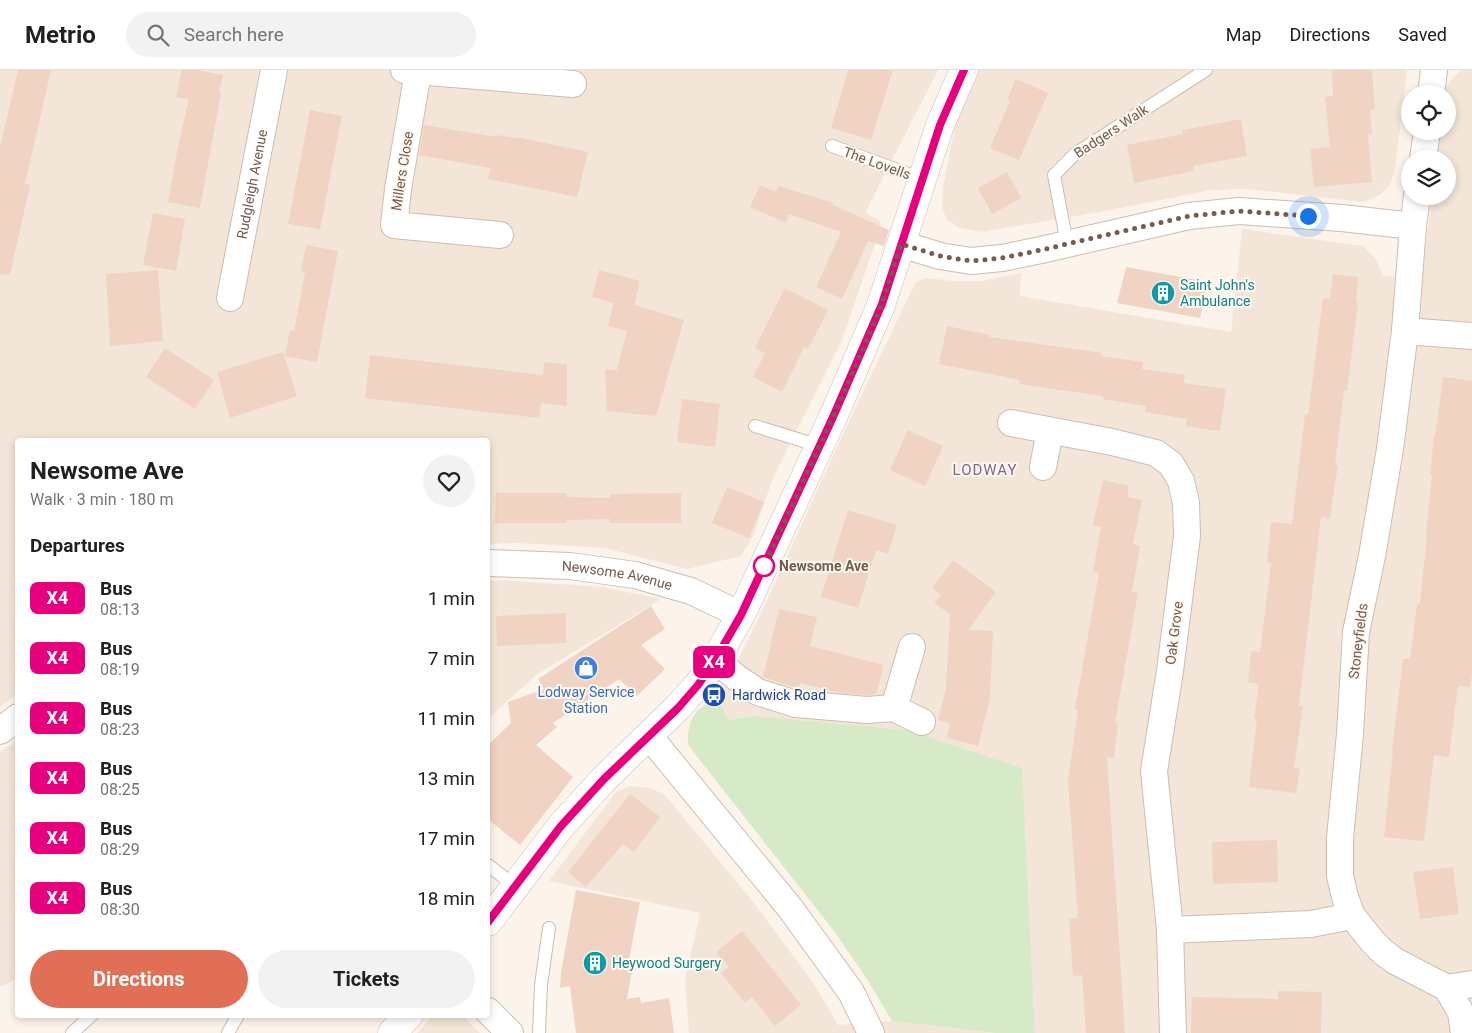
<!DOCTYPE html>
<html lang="en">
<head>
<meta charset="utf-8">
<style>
	body { margin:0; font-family:Roboto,sans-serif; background:#f2f2f2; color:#202124; height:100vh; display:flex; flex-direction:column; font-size:19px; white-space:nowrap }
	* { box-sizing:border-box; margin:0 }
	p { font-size:16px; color:#757577 }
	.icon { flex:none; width:28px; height:28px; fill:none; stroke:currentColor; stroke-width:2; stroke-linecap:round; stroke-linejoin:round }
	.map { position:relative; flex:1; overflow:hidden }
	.sheet { position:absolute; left:15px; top:368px; width:475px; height:580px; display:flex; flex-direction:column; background:#fff; border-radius:5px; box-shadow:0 2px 8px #0003 }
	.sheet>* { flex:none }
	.badge { padding:0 10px; border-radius:8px; font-size:18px; line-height:32px }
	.tools { position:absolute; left:1401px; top:15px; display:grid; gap:10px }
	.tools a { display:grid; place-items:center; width:55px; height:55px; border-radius:50%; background:#fff; box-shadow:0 2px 8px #0003; font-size:25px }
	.you { position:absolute; width:25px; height:25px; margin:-12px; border:4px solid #fff; border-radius:50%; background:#1a73e8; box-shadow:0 0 0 8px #1a73e833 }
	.map>.badge { position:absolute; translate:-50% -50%; box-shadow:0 0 0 2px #fff }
	h2 { padding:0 15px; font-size:19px; line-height:45px }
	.round { display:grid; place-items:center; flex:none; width:52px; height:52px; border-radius:26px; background:#f2f2f2 }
	.summary { display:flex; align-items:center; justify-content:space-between; height:85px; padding:0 15px }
	h1 { font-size:24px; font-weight:700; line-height:38px }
	.action { display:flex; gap:10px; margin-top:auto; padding:10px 15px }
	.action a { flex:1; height:58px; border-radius:30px; background:#e06f55; color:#fff; font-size:20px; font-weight:700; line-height:58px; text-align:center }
	.action a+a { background:#f2f2f2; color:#202124 }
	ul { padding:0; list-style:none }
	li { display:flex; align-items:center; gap:15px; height:60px; padding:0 15px }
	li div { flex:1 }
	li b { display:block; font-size:19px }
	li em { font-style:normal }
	li .badge { min-width:55px; font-weight:700; text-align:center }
	header { display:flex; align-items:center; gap:30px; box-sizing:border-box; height:70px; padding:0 25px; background:#fff; border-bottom:1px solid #e0e0e0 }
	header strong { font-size:24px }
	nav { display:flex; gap:28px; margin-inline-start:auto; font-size:18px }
	.search { width:350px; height:45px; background:#f2f2f2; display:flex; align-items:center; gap:12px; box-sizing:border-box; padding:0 18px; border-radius:28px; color:#757577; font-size:19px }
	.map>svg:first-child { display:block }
</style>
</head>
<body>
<header>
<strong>Metrio</strong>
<div class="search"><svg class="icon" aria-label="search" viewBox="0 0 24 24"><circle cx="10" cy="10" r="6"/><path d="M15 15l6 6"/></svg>Search here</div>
<nav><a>Map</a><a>Directions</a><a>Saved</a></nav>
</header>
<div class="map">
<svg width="1472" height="963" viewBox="0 0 1472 963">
	<rect width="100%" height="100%" fill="#fcf4ea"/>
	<!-- residential -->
	<path fill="#f3e6d8" d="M0 0H938L865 143 879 150 881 156 842 270 773 408 753 466 741 486 687 499 605 478 517 473 488 474V370H18L17 624 0 637Z
		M978 0H1407L1395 101 1390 114 1380 125 1363 132 1247 119 1212 120 1105 141 982 162 959 158 947 150 942 138 943 118 955 56Z
		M1462 0H1472V963H1035L1021 698 752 646 729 650 718 631 764 537 836 379 915 213 925 208 953 211H982L1021 203 1020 226 1231 262 1242 159 1363 176 1375 188 1383 206 1422 208 1432 126H1448V89H1436L1440 61H1448V24H1444V19L1455 6Z
		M499 510 603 517 661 529 536 605 488 649V511Z
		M17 670V909L0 917V682Z
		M630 716 651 718 665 725 754 833 816 917 838 955 892 951 995 963H689L685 910 700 843 549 811 616 722Z
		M434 945H462L480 963H417Z"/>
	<!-- green -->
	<path fill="#d7eac8" d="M718 631 729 650 752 646 907 660 1022 698 1035 963H995L892 951 867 909 834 861 688 675C687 662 690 645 702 637 706 634 713 633 718 631Z"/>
	<!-- building -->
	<path fill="#f0d3c2" d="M18 0H51L25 114 30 115 10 205 0 204V77Z
		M182 0H197L223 5 219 22 221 23 200 138 168 132 178 76 189 29 176 27Z
		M848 0H893L871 70 831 58Z
		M1332 0H1372L1375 39 1370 40 1372 64H1368L1372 112 1314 117 1310 79 1330 77 1325 27 1333 26Z
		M1016 9 1048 23 1019 90 990 78 1010 31 1007 29Z
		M310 40 342 46 320 159 288 154Z
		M1241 49 1247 86 1193 96 1194 101 1134 113 1127 75 1183 64 1182 60Z
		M424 55 497 67V65L515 68 516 67 588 82 577 127 488 109 491 98 419 85Z
		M1007 102 1021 128 992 144 978 118Z
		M760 115 776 122 779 116 833 133V135L889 160 884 176 868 171 842 229 816 217 841 162 789 144 786 153 750 137Z
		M153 143 185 149 176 201 143 195Z
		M306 175 338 181 317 292 285 286 290 260 294 261 305 202 301 201Z
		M1126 197 1208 212 1200 248 1117 233Z
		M158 200 163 271 110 276 106 204Z
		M599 200 640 211 634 235 684 250 656 346 607 341 605 299 617 300 627 261 608 256 614 233 592 227Z
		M1333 204 1358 207 1356 232H1358L1347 321H1344L1335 395H1338L1330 448 1321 447 1299 636H1303L1294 698 1300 699 1296 723 1249 717 1257 649 1254 648 1259 614 1248 612 1251 581 1260 582 1271 493 1267 492 1271 452 1292 454 1305 344 1308 345 1323 228 1330 229Z
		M785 218 828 240 808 279 804 277 782 322 753 307 765 283 755 278Z
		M947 256 990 265 989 267 1102 283 1101 286 1143 292 1142 299 1185 305 1184 313 1226 319 1220 361 1186 356 1187 349 1145 342 1146 336 1103 329V326L1019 314 1020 310 939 294Z
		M165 278 214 310 195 339 146 307Z
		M283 282 297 326 230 348 217 302Z
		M370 285 543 305 544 292 567 294V336L541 333 539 348 365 328Z
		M1443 307 1472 311V603L1470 617 1458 616 1449 687 1434 685 1424 771 1384 767 1393 680H1392L1403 589H1410L1417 534H1420L1427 464H1426L1432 405H1430L1434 366 1435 367Z
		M682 329 720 334 715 377 677 372Z
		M908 360 943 376 925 416 890 400Z
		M1103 410 1129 416 1127 427 1142 430 1133 474 1140 476 1132 522 1138 523 1115 653 1118 654 1114 688 1107 687 1125 963H1086L1082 905 1073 906 1069 849 1078 848 1068 710 1078 640 1075 639 1099 503 1093 502 1101 457 1093 455Z
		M727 417 764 432 749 468 712 453Z
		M496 423H566V427L610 428V424L681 423V453H610V449L566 450V453H495Z
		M848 440 897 455 888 484 876 480 858 538 821 527Z
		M953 490 996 522 968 560 993 561 990 628 978 676 947 668 950 653 938 650 946 618 950 544 934 533 941 525 932 518Z
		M651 536 665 559 641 575 665 599 637 626 619 609 553 653 557 657 536 675 573 707 520 775 488 749V675L511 653 508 632 544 619 538 609Z
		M779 539 817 547 810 576 884 595 876 624 867 625 840 623 800 613 798 619 763 607Z
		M566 543V573L497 576 496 546Z
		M630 724 660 747 634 782 623 774 586 817 568 802Z
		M1277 770 1278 812 1213 814 1212 772Z
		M1453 797 1459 844 1420 849 1413 802Z
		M576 820 640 832 627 900 632 901 627 929 640 927 641 933 669 928 674 963H576L570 916 560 918 561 902Z
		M742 861 801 935 775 956 752 927 745 933 721 903 729 897 716 882Z
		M1278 921 1322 922 1321 963H1191L1192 927 1278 929Z"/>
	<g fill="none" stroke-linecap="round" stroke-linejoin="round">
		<!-- service casing -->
		<g stroke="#cebcb0" stroke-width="14">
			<path id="service" d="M832 76 922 109
				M1067 174 1054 105 1075 84 1206 0
				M755 356 820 376
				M488 795 515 816
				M72 963 92 945
				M228 963 238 945
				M539 963 541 915 549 858"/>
		</g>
		<!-- minor casing -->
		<g stroke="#cebcb0" stroke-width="28">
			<g id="minor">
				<path d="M404 0 573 14"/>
				<path d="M418 2 398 119 394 155 500 165"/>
				<path d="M1431 24 1434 0"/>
				<path d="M1423 89 1427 61"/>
				<path d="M1417 126 1413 156 1405 261 1390 379 1372 486 1356 562 1350 664 1340 768V806L1345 827 1352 846 1373 872 1383 882 1395 891 1447 918 1461 943 1464 963"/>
				<path d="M901 174 940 186 971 191 1002 188 1041 180 1189 146 1239 141 1342 148 1413 156"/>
				<path id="s1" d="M230 228 274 0"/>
				<path d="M1405 261 1472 266"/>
				<path d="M1011 353 1112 372 1156 383 1171 394 1181 411 1186 433 1187 466 1170 601 1154 701 1170 860"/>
				<path d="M1043 397 1050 361"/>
				<path id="s2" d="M488 493 570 496 635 505 691 521 741 545"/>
				<path d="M715 590 737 608 758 622 796 634 867 640 894 638 922 652"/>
				<path d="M894 638 912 577"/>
				<path d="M0 661 18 647"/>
				<path d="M649 666 790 838 851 922 871 963"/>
				<path d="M1447 918 1472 914"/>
				<path d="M488 941 510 963"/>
				<path d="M1173 963 1170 860 1311 854 1352 846"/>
			</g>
		</g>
		<!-- tertiary casing -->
		<g stroke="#cebcb0" stroke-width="29">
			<path id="tertiary" d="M488 852 561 756 604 709 678 637 698 615 715 590 741 545 833 347 881 235 940 55 964 0
				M392 963 409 945"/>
		</g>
		<!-- service -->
		<use href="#service" stroke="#fff" stroke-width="12"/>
		<!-- minor -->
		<use href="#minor" stroke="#fff" stroke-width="26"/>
		<!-- tertiary -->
		<use href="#tertiary" stroke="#fff" stroke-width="28"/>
	</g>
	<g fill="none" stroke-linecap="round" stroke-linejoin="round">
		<!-- line casing -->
		<g stroke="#fff" stroke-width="11">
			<path id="line" d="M488 852 561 756 604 709 678 638 698 615 715 590 741 545 833 347 882 234 940 55 964 0"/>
		</g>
		<!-- line -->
		<use href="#line" stroke="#e6007e" stroke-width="8"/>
		<!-- walk -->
		<path stroke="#765b4e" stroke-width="5" stroke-dasharray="0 9" d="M764 496 763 498 833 347 860 286 882 234 901 174 940 186 971 191 1002 188 1041 180 1189 146 1239 141 1308 146"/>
	</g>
	<!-- icons -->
	<defs>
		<g id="building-disc" transform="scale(1.25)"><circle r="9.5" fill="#0f9aa8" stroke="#fef8f0"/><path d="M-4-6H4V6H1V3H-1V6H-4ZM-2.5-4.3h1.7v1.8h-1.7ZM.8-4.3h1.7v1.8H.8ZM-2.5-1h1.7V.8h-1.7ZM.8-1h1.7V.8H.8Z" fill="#fff"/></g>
		<g id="shop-disc" transform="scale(1.25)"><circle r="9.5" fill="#3f7fe0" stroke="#fef8f0"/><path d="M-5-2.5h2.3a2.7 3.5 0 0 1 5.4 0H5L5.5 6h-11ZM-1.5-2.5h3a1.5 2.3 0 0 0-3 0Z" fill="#fff"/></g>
		<g id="bus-disc" transform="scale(1.25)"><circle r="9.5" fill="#1a4fb4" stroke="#fef8f0"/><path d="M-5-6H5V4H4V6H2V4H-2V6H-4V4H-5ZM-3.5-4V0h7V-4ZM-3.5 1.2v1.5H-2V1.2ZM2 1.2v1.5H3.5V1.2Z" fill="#fff"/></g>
	</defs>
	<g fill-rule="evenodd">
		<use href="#building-disc" x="1163" y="223"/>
		<use href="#shop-disc" x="586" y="598"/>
		<use href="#bus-disc" x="714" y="625"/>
		<use href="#building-disc" x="595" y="893"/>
	</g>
	<!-- markers -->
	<circle fill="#fff" stroke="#e6007e" stroke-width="2.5" cx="764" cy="496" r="10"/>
	<g text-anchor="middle" stroke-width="4" stroke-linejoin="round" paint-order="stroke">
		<!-- street labels -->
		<g font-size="14" fill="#765b4e" stroke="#fef8f0">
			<text transform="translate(1111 61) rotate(-33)" y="5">Badgers Walk</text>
			<text transform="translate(877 93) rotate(20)" y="5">The Lovells</text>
			<text transform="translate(402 101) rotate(-81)" y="5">Millers Close</text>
			<text dy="5" stroke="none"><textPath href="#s1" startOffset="116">Rudgleigh Avenue</textPath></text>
			<text dy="5" stroke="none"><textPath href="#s2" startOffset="130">Newsome Avenue</textPath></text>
			<text transform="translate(1174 563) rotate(-83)" y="5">Oak Grove</text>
			<text transform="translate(1358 571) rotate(-83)" y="5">Stoneyfields</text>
		</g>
		<!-- culture labels -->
		<g font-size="14" fill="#0d838f" stroke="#fef8f0" text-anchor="start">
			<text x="1180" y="220">Saint John's<tspan x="1180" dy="16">Ambulance</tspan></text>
			<text x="612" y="898">Heywood Surgery</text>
		</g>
		<!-- stop labels -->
		<g font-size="14" font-weight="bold" fill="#765b4e" stroke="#fef8f0" text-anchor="start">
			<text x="779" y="501">Newsome Ave</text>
		</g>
		<!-- shop labels -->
		<g font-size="14" fill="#366cbe" stroke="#fef8f0">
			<text x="586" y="627">Lodway Service<tspan x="586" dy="16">Station</tspan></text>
		</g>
		<!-- transit labels -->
		<g font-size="14" fill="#164399" stroke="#fef8f0" text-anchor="start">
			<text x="732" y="630">Hardwick Road</text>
		</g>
		<!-- neighbourhood labels -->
		<g font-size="15" letter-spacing="1" fill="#816692" stroke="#fef8f0">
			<text x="985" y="405">LODWAY</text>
		</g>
	</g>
</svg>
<div class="tools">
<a><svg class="icon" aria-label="locate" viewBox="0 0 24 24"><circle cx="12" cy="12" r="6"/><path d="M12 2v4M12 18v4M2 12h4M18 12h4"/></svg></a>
<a><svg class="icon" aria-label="layers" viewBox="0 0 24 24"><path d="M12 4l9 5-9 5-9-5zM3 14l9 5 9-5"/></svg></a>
</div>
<div class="you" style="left:1308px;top:146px"></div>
<b class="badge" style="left:714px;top:592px;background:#e6007e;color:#fff">X4</b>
<section class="sheet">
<div class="summary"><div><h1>Newsome Ave</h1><p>Walk · 3 min · 180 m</p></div><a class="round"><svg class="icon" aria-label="heart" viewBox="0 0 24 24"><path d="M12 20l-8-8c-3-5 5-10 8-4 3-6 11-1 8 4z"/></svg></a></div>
<h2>Departures</h2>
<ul>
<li><span class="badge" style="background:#e6007e;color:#fff">X4</span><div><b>Bus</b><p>08:13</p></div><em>1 min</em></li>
<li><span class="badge" style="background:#e6007e;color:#fff">X4</span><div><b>Bus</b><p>08:19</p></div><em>7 min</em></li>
<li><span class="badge" style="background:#e6007e;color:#fff">X4</span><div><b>Bus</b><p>08:23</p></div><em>11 min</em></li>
<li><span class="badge" style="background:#e6007e;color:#fff">X4</span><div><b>Bus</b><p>08:25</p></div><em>13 min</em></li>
<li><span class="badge" style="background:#e6007e;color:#fff">X4</span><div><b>Bus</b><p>08:29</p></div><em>17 min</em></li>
<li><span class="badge" style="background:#e6007e;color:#fff">X4</span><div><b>Bus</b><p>08:30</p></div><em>18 min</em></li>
</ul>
<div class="action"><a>Directions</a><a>Tickets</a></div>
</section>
</div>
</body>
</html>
